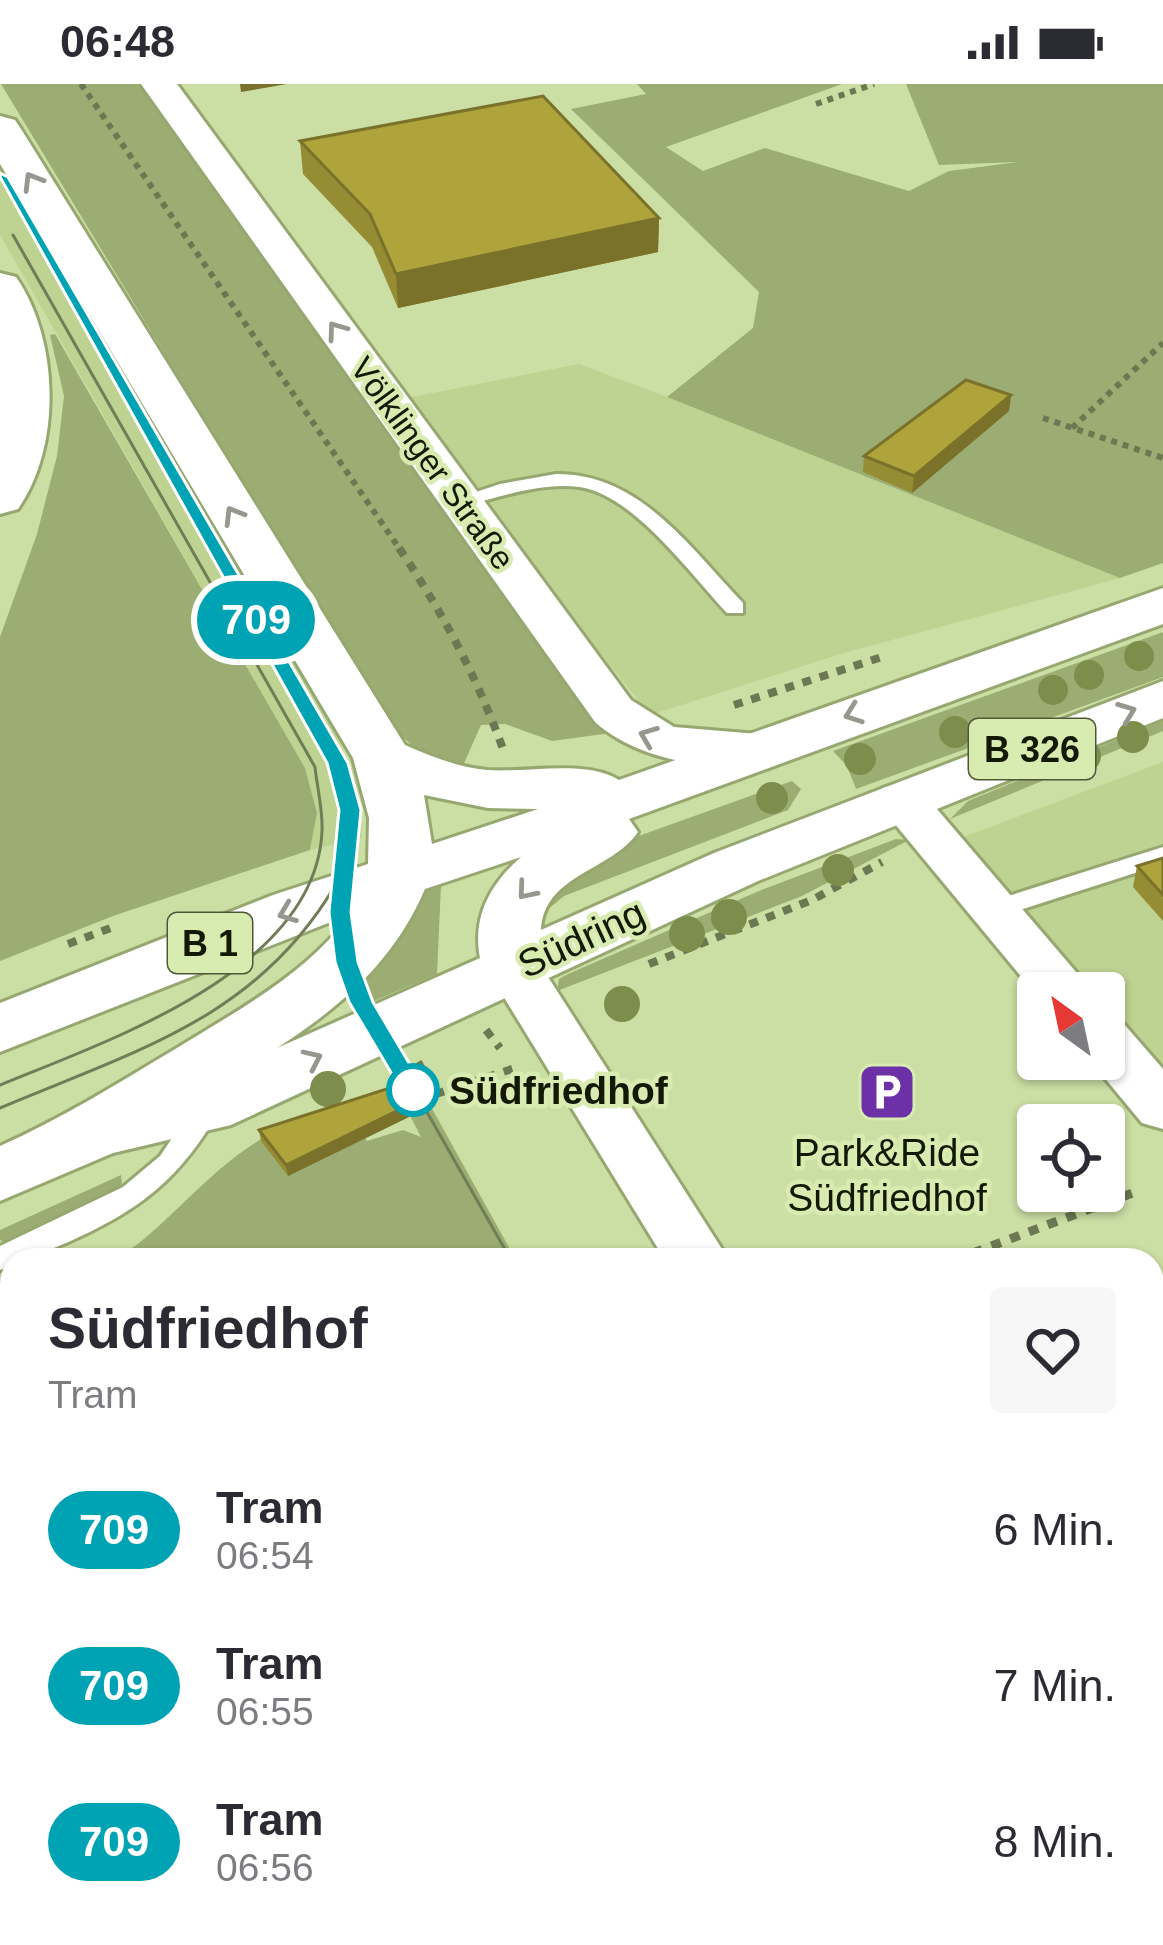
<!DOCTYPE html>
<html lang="de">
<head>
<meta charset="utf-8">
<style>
	body { margin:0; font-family:Helvetica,sans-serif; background:#f7f7f7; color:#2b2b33; height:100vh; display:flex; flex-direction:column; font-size:45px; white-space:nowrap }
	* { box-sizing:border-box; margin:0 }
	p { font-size:39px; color:#7c7c81 }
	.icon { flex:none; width:66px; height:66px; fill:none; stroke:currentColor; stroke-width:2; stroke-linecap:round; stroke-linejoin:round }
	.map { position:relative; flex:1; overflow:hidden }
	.drawer { position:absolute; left:0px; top:1164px; width:1164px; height:699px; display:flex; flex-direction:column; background:#fff; border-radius:36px 36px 0 0; box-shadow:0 3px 9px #0004 }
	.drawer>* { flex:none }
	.badge { padding:0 24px; border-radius:39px; font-size:42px; line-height:78px }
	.needle { width:78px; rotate:327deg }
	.fabs { position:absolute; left:1017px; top:888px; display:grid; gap:24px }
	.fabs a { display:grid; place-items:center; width:108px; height:108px; border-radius:12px; background:#fff; box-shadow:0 3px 9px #0004; font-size:60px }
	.map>.badge { position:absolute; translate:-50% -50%; box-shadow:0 0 0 6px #fff }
	.round { display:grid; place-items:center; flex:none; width:126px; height:126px; border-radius:12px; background:#f7f7f7 }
	.overview { display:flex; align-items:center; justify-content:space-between; height:204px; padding:0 48px }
	h1 { font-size:57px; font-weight:800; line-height:90px }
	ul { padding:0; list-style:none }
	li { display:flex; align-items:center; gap:36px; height:156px; padding:0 48px }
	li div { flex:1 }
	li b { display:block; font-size:45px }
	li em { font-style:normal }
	li .badge { min-width:132px; font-weight:700; text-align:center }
	.status { display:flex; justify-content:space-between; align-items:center; height:84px; padding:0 60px; background:#fff; direction:ltr }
	.status svg { height:33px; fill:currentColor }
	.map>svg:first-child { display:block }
</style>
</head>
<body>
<div class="status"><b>06:48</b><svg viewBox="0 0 49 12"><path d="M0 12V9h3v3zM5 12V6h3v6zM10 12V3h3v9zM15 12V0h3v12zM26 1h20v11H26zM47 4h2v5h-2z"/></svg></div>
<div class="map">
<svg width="1163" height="1861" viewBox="0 0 1163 1861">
	<rect width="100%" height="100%" fill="#cbdea4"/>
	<!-- built -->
	<path fill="#bed292" d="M0 83 333 645 358 699 362 754 310 766 317 729 305 684 0 151Z
		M579 280 667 313 1120 494 844 569 650 631 397 316Z
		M1163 678V993L1104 923V909H1092L961 754Z"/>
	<!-- green -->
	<path fill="#9bad72" d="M1 0H145L611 649 552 657 505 640 481 641 461 686 428 675 390 642Z
		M637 0H842L666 63 703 87 765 64 909 107 949 87 1018 78 939 81 906 0H1163V479L1120 494 667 313 753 244 759 208 571 25 646 10Z
		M55 250 305 684 317 729 310 766 113 832 0 877V553L37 450 57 372 64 312 50 251Z
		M1163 548V593L856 705 847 682 833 667Z
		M1163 637V647L950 735 968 717Z
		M792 697 801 705 788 726 564 812 536 835 535 821 608 763Z
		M896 755 909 756 802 812 557 907 559 895 568 890 759 807Z
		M441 801 437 890 374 917 364 893 421 809Z
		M420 1003 516 1176H114C174 1142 232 1050 303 1040 321 1038 341 1041 359 1042L367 1057 403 1046 421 1053 400 1012Z
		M121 1091 122 1100 94 1119 5 1159 0 1156V1146Z
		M12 1226V1581L11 1593H0V1231Z
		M1152 1386 1163 1401V1586L1152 1591Z
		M1163 1599V1861H633L657 1851H1152V1603Z"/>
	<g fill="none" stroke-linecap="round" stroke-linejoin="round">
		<!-- lane casing -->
		<g stroke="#96a770" stroke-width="6">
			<path id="lane" d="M556 390C640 389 690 464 743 519V529H727C691 491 633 410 579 403 539 398 498 414 460 423L449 417 500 400Z
				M1163 763V780L995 834 982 825 986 819Z
				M207 1014 217 1017 221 1024C180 1095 141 1126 66 1159 48 1166 32 1176 12 1176V1182L0 1186V1162L123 1103 160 1072 197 1017Z"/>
		</g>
		<!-- street casing -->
		<g stroke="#96a770" stroke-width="6">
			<path id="street" d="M141 0H177L631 616 674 643 781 652 788 663 781 674C721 689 642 680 595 638Z
				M901 699 919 704 1094 909H1038V913L875 716 883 704Z
				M514 865 534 871 729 1176H665L486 884 494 871Z
				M1104 934 1124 940 1163 985V1045L1142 1039 1089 975H1104Z
				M1163 1193V1243L1152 1247V1197Z
				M1152 1321 1163 1325V1390L1152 1387Z
				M12 1594V1660L0 1664V1598Z
				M328 1851H427L423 1861H324Z"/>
		</g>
		<!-- primary casing -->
		<g stroke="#96a770" stroke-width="6">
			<path id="primary" d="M0 32 15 36 21 45 405 661C432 673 458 683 487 686 527 689 586 675 619 696L1163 504V540L629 735 638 748C612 787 544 790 541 846L714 769 1163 597V634L758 797 231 1041 113 1069 0 1117V1062C63 1034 118 999 177 964 240 925 306 890 351 830L0 968V919L273 811 368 780 369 734 353 674 0 80ZM424 711 488 724 538 725 432 760ZM521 773C490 800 472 833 480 874L277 964C342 922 394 877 425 805Z
				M0 189 16 193C59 255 62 362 18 425L0 430Z"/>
		</g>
		<!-- path-far2 -->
		<path stroke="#6b7851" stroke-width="6" stroke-dasharray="6 6" stroke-linecap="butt" d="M81 0 401 467
			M816 20 874 0
			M1043 334 1163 374
			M1072 344 1163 259"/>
		<!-- path-far1 -->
		<path stroke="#6b7851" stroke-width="8" stroke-dasharray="9 9" stroke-linecap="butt" d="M399 464C443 529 476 591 503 665
			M734 621 885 572
			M68 860 116 842
			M649 880 812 816 882 778
			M486 946 500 964
			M418 978 436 1010 518 983"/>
		<!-- path -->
		<path stroke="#6b7851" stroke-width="9" stroke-dasharray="10 10" stroke-linecap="butt" d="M954 1176 1135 1108
			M0 1219 12 1213
			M1152 1597 1163 1593
			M1152 1819 1163 1815
			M1090 1851 1096 1861
			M1007 1861 1015 1851"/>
		<!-- lane -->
		<use href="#lane" fill="#fff" fill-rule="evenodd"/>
		<!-- street -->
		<use href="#street" fill="#fff" fill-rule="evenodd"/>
		<!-- primary -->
		<use href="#primary" fill="#fff" fill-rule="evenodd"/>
		<!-- tram -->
		<path stroke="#717d56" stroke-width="3" d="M0 93 337 679 350 726 340 828 353 898 511 1176
			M0 1001C107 957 316 887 322 747 323 726 317 703 315 683L13 151
			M0 1024C135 967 258 934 336 800
			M0 1540 12 1537
			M0 1562 12 1560"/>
	</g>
	<!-- trees -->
	<g fill="#7c8d4c">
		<circle cx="1139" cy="572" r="15"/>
		<circle cx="1089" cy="591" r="15"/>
		<circle cx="1053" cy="606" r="15"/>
		<circle cx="955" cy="648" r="16"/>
		<circle cx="1133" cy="653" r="16"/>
		<circle cx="1085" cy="672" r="16"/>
		<circle cx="860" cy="675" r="16"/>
		<circle cx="772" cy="714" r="16"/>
		<circle cx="838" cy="786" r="16"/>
		<circle cx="729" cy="833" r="18"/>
		<circle cx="687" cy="850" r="18"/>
		<circle cx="622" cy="920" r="18"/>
		<circle cx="328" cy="1005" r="18"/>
	</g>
	<!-- wall -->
	<path fill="#968c34" d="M300 57 659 134 658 168 398 224 372 163 303 90Z
		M1011 311 1009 327 912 409 863 388 864 372Z
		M1163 774V837L1133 803 1137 782Z
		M413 1019V1031L288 1092 261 1057 259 1046Z
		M819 1851H916L889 1861H824Z"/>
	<!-- shaded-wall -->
	<path fill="#7a722a" d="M240 0H287L241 8Z
		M659 134 658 168 398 224 396 190Z
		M1011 311 1009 327 912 409 914 392Z
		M413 1019V1031L288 1092 286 1081Z
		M873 1851H916L889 1861H846Z"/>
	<!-- building -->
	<path fill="#afa33c" stroke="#7a722a" stroke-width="3" d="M543 12 659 134 396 190 370 130 300 57Z
		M966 296 1011 311 914 392 864 372Z
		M1163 774V811L1137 782Z
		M405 999 413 1019 286 1081 259 1046Z
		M831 1851H873L846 1861H836Z"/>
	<!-- one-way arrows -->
	<defs><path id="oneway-chevron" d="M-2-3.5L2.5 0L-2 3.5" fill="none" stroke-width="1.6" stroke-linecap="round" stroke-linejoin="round" transform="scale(3)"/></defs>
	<g stroke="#95988e">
		<use href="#oneway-chevron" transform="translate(32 97) rotate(-121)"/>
		<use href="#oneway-chevron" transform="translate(336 246) rotate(-126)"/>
		<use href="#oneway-chevron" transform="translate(233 431) rotate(-121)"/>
		<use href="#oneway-chevron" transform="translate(1127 628) rotate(-21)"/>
		<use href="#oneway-chevron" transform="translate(853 630) rotate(160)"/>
		<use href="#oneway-chevron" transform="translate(648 652) rotate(-159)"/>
		<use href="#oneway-chevron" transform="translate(526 807) rotate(130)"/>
		<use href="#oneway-chevron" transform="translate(287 829) rotate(159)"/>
		<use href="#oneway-chevron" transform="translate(313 975) rotate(-25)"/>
	</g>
	<!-- line -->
	<path fill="#00a3b4" stroke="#fff" stroke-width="3" d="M0 89 8 93 348 679 361 726 351 828 358 878 373 918 425 1006 422 1012H405L349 918 335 878 329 828 339 726 327 679 0 93Z"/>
	<!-- icons -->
	<defs>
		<g id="parking-square" transform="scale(3)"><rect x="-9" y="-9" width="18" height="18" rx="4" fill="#6c31a7" stroke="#d8ebb1"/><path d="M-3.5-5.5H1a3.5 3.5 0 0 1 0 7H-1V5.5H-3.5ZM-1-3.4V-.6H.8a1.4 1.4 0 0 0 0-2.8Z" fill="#fff"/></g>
	</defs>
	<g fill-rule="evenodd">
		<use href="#parking-square" x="887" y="1008"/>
	</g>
	<!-- markers -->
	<circle fill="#fff" stroke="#00a3b4" stroke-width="6" cx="413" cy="1006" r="24"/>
	<g text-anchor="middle" stroke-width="9" stroke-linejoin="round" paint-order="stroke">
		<!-- far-street labels -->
		<g font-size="33" fill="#131904" stroke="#d8ebb1">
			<text transform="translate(433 379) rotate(54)" y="12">Völklinger Straße</text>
		</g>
		<!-- shield labels -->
		<g fill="#d8ebb1" stroke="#4e5838" stroke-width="3">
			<rect x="969" y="635" width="126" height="60" rx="9"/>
			<rect x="168" y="829" width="84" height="60" rx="9"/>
		</g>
		<g font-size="36" font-weight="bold" fill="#131904">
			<text x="1032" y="678">B 326</text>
			<text x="210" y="872">B 1</text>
		</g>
		<!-- street labels -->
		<g font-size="39" fill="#131904" stroke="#d8ebb1">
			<text transform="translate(581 854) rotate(-25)" y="14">Südring</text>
		</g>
		<!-- stop labels -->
		<g font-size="39" font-weight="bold" fill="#131904" stroke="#d8ebb1" text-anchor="start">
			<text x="449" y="1020">Südfriedhof</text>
		</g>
		<!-- poi labels -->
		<g font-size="39" fill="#131904" stroke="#d8ebb1">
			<text x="887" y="1082">Park&amp;Ride<tspan x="887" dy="45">Südfriedhof</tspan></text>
		</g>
	</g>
</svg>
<div class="fabs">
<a><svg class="needle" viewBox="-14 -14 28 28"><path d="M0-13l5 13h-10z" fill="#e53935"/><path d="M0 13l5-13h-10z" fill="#7c7c81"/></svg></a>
<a><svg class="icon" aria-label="locate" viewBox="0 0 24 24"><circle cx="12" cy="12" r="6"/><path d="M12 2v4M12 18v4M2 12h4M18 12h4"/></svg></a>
</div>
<b class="badge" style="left:256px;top:536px;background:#00a3b4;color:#fff">709</b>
<section class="drawer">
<div class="overview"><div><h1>Südfriedhof</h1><p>Tram</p></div><a class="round"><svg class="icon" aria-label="heart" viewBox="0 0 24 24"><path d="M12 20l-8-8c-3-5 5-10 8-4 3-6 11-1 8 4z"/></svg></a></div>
<ul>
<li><span class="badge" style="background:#00a3b4;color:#fff">709</span><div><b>Tram</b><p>06:54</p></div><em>6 Min.</em></li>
<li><span class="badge" style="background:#00a3b4;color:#fff">709</span><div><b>Tram</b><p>06:55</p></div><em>7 Min.</em></li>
<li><span class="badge" style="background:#00a3b4;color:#fff">709</span><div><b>Tram</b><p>06:56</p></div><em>8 Min.</em></li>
</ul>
</section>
</div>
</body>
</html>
